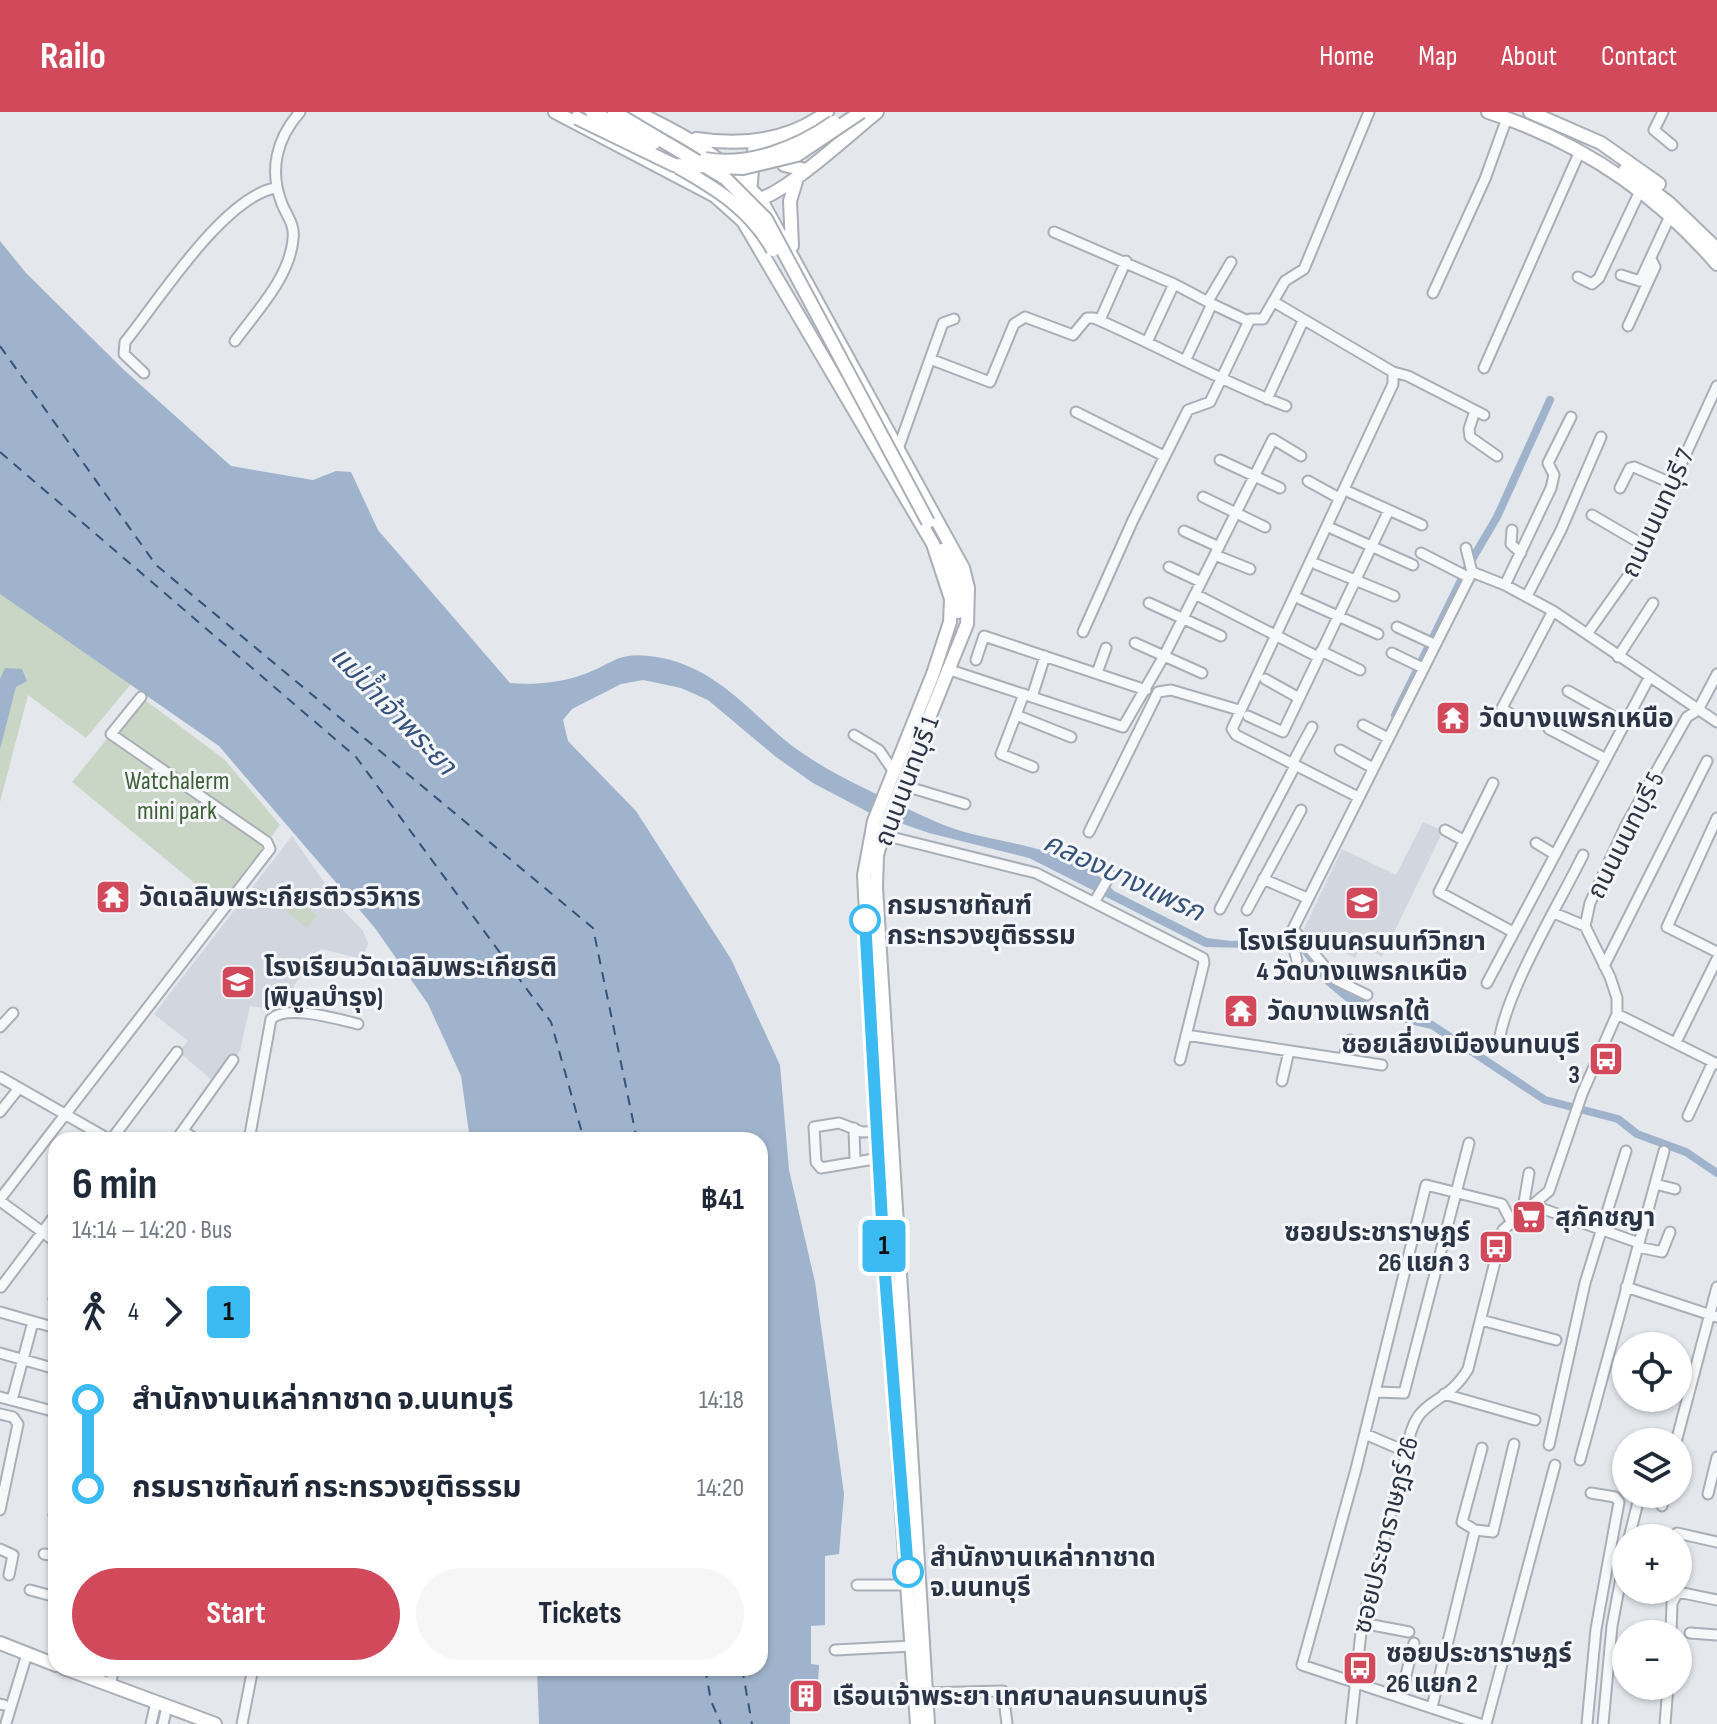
<!DOCTYPE html>
<html lang="en">
<head>
<meta charset="utf-8">
<style>
	body { margin:0; font-family:"Sofia Sans Condensed","Noto Sans Thai",sans-serif; background:#f6f6f7; color:#1f2937; height:100vh; display:flex; flex-direction:column; font-size:30px; white-space:nowrap }
	* { box-sizing:border-box; margin:0 }
	p { font-size:26px; color:#747a83 }
	.icon { flex:none; width:44px; height:44px; fill:none; stroke:currentColor; stroke-width:2; stroke-linecap:round; stroke-linejoin:round }
	.map { position:relative; flex:1; overflow:hidden }
	.details { position:absolute; left:48px; top:1020px; width:720px; height:544px; display:flex; flex-direction:column; background:#fff; border-radius:24px; box-shadow:0 2px 6px #0004 }
	.details>* { flex:none }
	.badge { padding:0 16px; border-radius:6px; font-size:28px; line-height:52px }
	.buttons { position:absolute; left:1612px; top:1220px; display:grid; gap:16px }
	.buttons a { display:grid; place-items:center; width:80px; height:80px; border-radius:50%; background:#fff; box-shadow:0 2px 6px #0004; font-size:40px }
	.map>.badge { position:absolute; translate:-50% -50%; box-shadow:0 0 0 4px #fff }
	.legs { display:flex; align-items:center; gap:12px; height:88px; padding:0 24px; font-size:26px }
	.legs p { margin-inline-start:auto }
	.overview { display:flex; align-items:center; justify-content:space-between; height:136px; padding:0 24px }
	h1 { font-size:44px; font-weight:700; line-height:60px }
	.action { display:flex; gap:16px; margin-top:auto; padding:16px 24px }
	.action a { flex:1; height:92px; border-radius:48px; background:#d1495b; color:#fff; font-size:32px; font-weight:700; line-height:92px; text-align:center }
	.action a+a { background:#f6f6f7; color:#1f2937 }
	ul { padding:0 24px; list-style:none }
	li { display:flex; align-items:center; gap:28px; height:88px; font-size:30px }
	li i { display:grid; place-items:center; width:12px; height:100%; margin:0 10px; background:currentColor }
	li i::after { content:''; width:20px; height:20px; margin:-10px; border:6px solid; border-radius:50%; background:#fff }
	li p { margin-inline-start:auto }
	li:first-child i { background:linear-gradient(#0000 50%,currentColor 0) }
	li:last-child i { background:linear-gradient(currentColor 50%,#0000 0) }
	header { display:flex; align-items:center; gap:48px; box-sizing:border-box; height:112px; padding:0 40px; background:#d1495b; color:#fff }
	header strong { font-size:38px }
	nav { display:flex; gap:44px; margin-inline-start:auto; font-size:28px }
	.map>svg:first-child { display:block }
</style>
</head>
<body>
<header>
<strong>Railo</strong>
<nav><a>Home</a><a>Map</a><a>About</a><a>Contact</a></nav>
</header>
<div class="map">
<svg width="1717" height="1612" viewBox="0 0 1717 1612">
	<rect width="100%" height="100%" fill="#e4e7ec"/>
	<!-- built -->
	<path fill="#d2d6de" d="M1423 710 1443 719 1382 845 1362 834 1355 846 1303 819 1342 737 1396 763Z
		M292 724 344 799 363 819 368 831 363 847 321 837 276 898 250 894 240 939 215 971 179 940 188 929 154 902Z"/>
	<!-- green -->
	<path fill="#c9d6c5" d="M0 482 131 572 86 626 28 583 0 690Z
		M141 585 225 648 280 713 220 792 72 670Z
		M293 785 317 803 307 816 284 798Z"/>
	<!-- water -->
	<path fill="#9fb4cc" d="M0 129 26 161 124 258 231 354 313 368 336 359 351 360 378 418 510 571C532 573 556 571 576 565 616 553 614 537 662 546 717 557 750 600 791 633 827 660 868 678 908 697 929 707 953 718 976 723 1021 734 1082 740 1114 779L1207 826 1231 829 1290 826 1291 837 1205 835 1029 746 929 721 868 700 813 671 776 645 708 588 681 576 643 568 621 572 572 597 563 608 568 629 636 699 731 847 780 953 789 1058 815 1170 844 1382 839 1442 825 1444V1513L811 1514V1552L819 1553 818 1570 799 1599 790 1600V1612H539L537 1556H760V1028H470L461 964 428 892 375 816 219 634 0 482Z
		M5 556 22 557 27 569 16 575 0 637V567Z"/>
	<g fill="none" stroke-linecap="round" stroke-linejoin="round">
		<!-- canal -->
		<path stroke="#9fb4cc" stroke-width="8" d="M1395 603 1467 456 1497 405 1550 288
			M1290 833 1305 838 1329 870 1347 885 1388 903 1432 913 1545 988 1618 1007 1637 1022 1686 1040 1717 1061"/>
		<!-- ferry -->
		<path stroke="#34527a" stroke-width="2" stroke-dasharray="10 8" stroke-linecap="butt" d="M0 234 156 453 593 816 637 1028
			M0 340 356 645 551 910 584 1028
			M705 1556 711 1589 721 1612
			M742 1556 752 1612"/>
		<!-- street casing -->
		<g stroke="#a9aeb7" stroke-width="13">
			<path id="street" d="M1663 0 1654 18 1672 33
				M1054 120 1174 172
				M1621 163 1640 169 1670 104
				M1578 165 1592 172 1599 166 1640 79
				M1433 181 1485 67 1507 6
				M1208 189 1231 150
				M1274 190 1393 260 1408 264 1484 303
				M1212 192 1248 209
				M1100 208 1126 149
				M1628 214 1655 155 1651 147
				M235 229C256 200 290 165 293 127 295 113 287 104 282 92 269 59 276 27 300 0
				M1147 230 1174 172 1178 174 1212 192 1186 247
				M930 247 943 211 954 207
				M1484 256 1580 39
				M144 261 124 242 125 230C159 188 223 86 275 76
				M1267 287 1303 209
				M1475 299 1469 317 1470 325 1497 344
				M1076 300 1164 344
				M898 337 930 247 990 270 1014 212 1025 205 1073 223 1087 206H1094C1159 234 1220 269 1286 294
				M1220 348 1280 376
				M1308 369 1337 385
				M1620 376 1630 356 1634 355 1671 371
				M1349 380 1422 413
				M1203 385 1265 415
				M1592 403 1645 434
				M1333 417 1413 453
				M1512 418 1511 432 1521 441
				M1184 419 1219 435
				M1421 441 1468 465
				M1215 443 1250 457
				M1316 452 1394 484
				M1169 455 1201 470
				M1472 460 1505 473 1553 499 1717 610
				M1505 473 1551 376 1554 363 1548 351 1571 305
				M1195 482 1318 545
				M1527 484 1561 418 1601 325
				M1300 487 1378 522
				M1149 491 1221 524
				M1397 515 1434 532
				M1083 520 1133 408 1188 298 1210 290 1250 207H1263L1285 169 1304 157 1369 0
				M1587 522 1633 457 1717 274
				M1135 531 1202 561
				M1321 539 1360 558
				M1392 541 1423 556
				M1618 545 1653 491
				M976 548 984 524 1146 578
				M947 557 1123 615 1164 544 1273 327 1301 344
				M1097 561 1106 536
				M1265 567 1299 586
				M1568 579 1625 611
				M1024 582 1001 642 1033 655
				M1032 585 1045 544
				M1016 603 1071 625
				M1248 604 1283 620 1389 398
				M1520 609 1502 596 1553 499
				M1363 613 1388 626
				M1549 617 1606 647
				M854 623 879 638 894 660
				M1340 638 1373 656
				M1292 652 1312 615
				M904 669 915 677 965 692
				M1493 671 1439 780 1513 820
				M1358 685 1236 623 1232 617 1393 272V260
				M1717 706 1667 815 1717 840
				M1445 718 1463 728
				M1089 720 1158 580 1171 578 1239 598
				M883 723 1036 761 1203 846 1204 851 1180 948
				M1536 731 1554 742
				M1263 767 1307 786
				M1095 789 1110 763
				M1220 797 1295 654
				M1247 798 1301 698
				M1554 801 1585 814
				M1293 817 1336 868 1367 883
				M1297 849 1291 824 1293 817 1472 460 1466 436
				M1604 854 1707 649
				M1487 871 1649 566
				M1617 902 1717 952
				M0 915 13 901
				M1186 923 1382 953
				M1499 930C1506 879 1559 792 1583 743
				M1676 930 1717 847
				M1343 946 1350 928
				M0 965 110 1028
				M1282 969 1289 939
				M0 1000 19 976
				M1688 1004 1713 950
				M854 1016 855 1049
				M183 1019 197 1028
				M111 1028 177 940
				M176 1028 233 948
				M249 1028 271 907C287 892 338 907 358 912
				M880 1046 821 1056 816 1050 814 1015 839 1011 862 1020 892 1019
				M1655 1072 1675 1077
				M0 1087 270 737 267 730 111 622 141 585
				M0 1089 56 1130
				M1535 1094 1639 1131
				M1522 1102 1529 1061
				M1638 1135 1662 1140 1670 1120
				M1 1175 56 1102
				M1626 1175 1717 1205
				M54 1187 56 1185
				M0 1200 56 1216
				M1481 1208 1556 1228
				M0 1241 56 1257
				M1376 1280 1404 1281 1469 1031
				M1444 1282 1535 1308
				M0 1285 56 1300
				M12 1288 33 1210
				M0 1302 13 1305 18 1312 0 1398
				M1365 1322 1407 1340
				M1676 1330 1717 1175
				M1549 1333 1585 1171 1626 1039
				M1580 1348 1664 1039
				M1708 1382 1717 1345
				M1662 1394 1665 1382
				M54 1403 56 1404
				M1475 1418 1462 1410 1482 1336
				M1677 1421 1717 1430
				M1629 1426 1639 1386
				M0 1437 13 1443 9 1463
				M44 1442 56 1444
				M857 1473H909
				M30 1478 56 1485
				M1362 1511 1409 1520
				M1690 1521 1717 1523
				M1671 1522 1672 1491 1678 1480 1717 1488
				M835 1538 912 1534
				M110 1574 114 1556
				M1391 1576 1402 1579 1414 1531
				M925 1581 1003 1579 1007 1612
				M0 1592 4 1593
				M1432 1595 1475 1418 1493 1420 1514 1332
				M6 1611 27 1542
				M151 1612 156 1590
				M163 1612 167 1595
				M242 1612 253 1556
				M1351 1612 1362 1511 1407 1340C1413 1282 1444 1298 1468 1257L1503 1118 1549 1079 1582 982 1617 902V886L1610 865 1585 814 1590 791 1626 713 1687 605 1698 598 1717 562
				M1480 1612 1302 1553 1356 1357 1426 1073 1502 1092 1511 1109
				M1486 1612 1555 1353
				M1587 1612 1596 1517 1619 1390 1615 1385 1591 1381
				M1603 1612 1612 1514 1626 1439
				M1665 1612 1668 1574"/>
		</g>
		<!-- secondary casing -->
		<g stroke="#a9aeb7" stroke-width="16">
			<path id="secondary" d="M555 0 715 84 743 109 933 432 951 487 950 510 933 562 874 709 864 763 885 1162 917 1612
				M636 0C689 25 721 44 761 88L963 456 968 476 967 512 886 712 877 743 876 775 928 1612
				M1488 0C1578 29 1655 80 1717 152
				M1530 0 1601 31 1659 72
				M696 27C743 34 789 29 827 0
				M780 40 784 53 806 58
				M1625 58 1669 91 1717 137
				M750 80 754 38 781 24
				M754 88C780 87 853 19 877 0
				M792 134 790 89 797 66
				M942 438C953 459 960 477 958 500
				M0 1531 56 1553
				M64 1556 215 1612"/>
		</g>
		<!-- street -->
		<use href="#street" stroke="#f7f8fa" stroke-width="9"/>
		<!-- secondary -->
		<use href="#secondary" stroke="#fff" stroke-width="12"/>
		<!-- secondary-bridge casing -->
		<g stroke="#a9aeb7" stroke-width="16" stroke-linecap="butt">
			<path id="secondary-bridge" d="M592 0 654 31
				M614 0 725 66 766 107 928 410
				M577 6 674 53 743 56 797 43 861 0
				M705 47C749 55 799 35 834 10
				M678 55C717 77 751 98 773 138"/>
		</g>
		<!-- secondary-bridge -->
		<use href="#secondary-bridge" stroke="#fff" stroke-width="12"/>
	</g>
	<g fill="none" stroke-linecap="round" stroke-linejoin="round">
		<!-- line-1 casing -->
		<g stroke="#fff" stroke-width="18">
			<path id="line-1" d="M865 808 885 1162 908 1460"/>
		</g>
		<!-- line-1 -->
		<use href="#line-1" stroke="#3cbbf2" stroke-width="12"/>
	</g>
	<!-- icons -->
	<defs>
		<g id="temple-square" transform="scale(1.8)"><rect x="-9" y="-9" width="18" height="18" rx="4" fill="#d1495b" stroke="#f4f6f9"/><path d="M0-6L5-2H3V0L6.5 2.5H4V6H1.5V3h-3V6H-4V2.5H-6.5L-3 0V-2H-5Z" fill="#fff"/></g>
		<g id="school-square" transform="scale(1.8)"><rect x="-9" y="-9" width="18" height="18" rx="4" fill="#d1495b" stroke="#f4f6f9"/><path d="M0-5L7-2L0 1L-7-2ZM-4 1L0 2.5L4 1V4Q0 6-4 4Z" fill="#fff"/></g>
		<g id="bus-square" transform="scale(1.8)"><rect x="-9" y="-9" width="18" height="18" rx="4" fill="#d1495b" stroke="#f4f6f9"/><path d="M-5-6H5V4H4V6H2V4H-2V6H-4V4H-5ZM-3.5-4V0h7V-4ZM-3.5 1.2v1.5H-2V1.2ZM2 1.2v1.5H3.5V1.2Z" fill="#fff"/></g>
		<g id="supermarket-square" transform="scale(1.8)"><rect x="-9" y="-9" width="18" height="18" rx="4" fill="#d1495b" stroke="#f4f6f9"/><path d="M-6-5.5h2.5l.6 2H6L4.5 2H-2.5L-4.4-4H-6ZM-1.5 3.2a1.3 1.3 0 1 0 .1 0ZM3 3.2a1.3 1.3 0 1 0 .1 0Z" fill="#fff"/></g>
		<g id="building-square" transform="scale(1.8)"><rect x="-9" y="-9" width="18" height="18" rx="4" fill="#d1495b" stroke="#f4f6f9"/><path d="M-4-6H4V6H1V3H-1V6H-4ZM-2.5-4.3h1.7v1.8h-1.7ZM.8-4.3h1.7v1.8H.8ZM-2.5-1h1.7V.8h-1.7ZM.8-1h1.7V.8H.8Z" fill="#fff"/></g>
	</defs>
	<g fill-rule="evenodd">
		<use href="#temple-square" x="1453" y="606"/>
		<use href="#temple-square" x="113" y="785"/>
		<use href="#school-square" x="1362" y="791"/>
		<use href="#school-square" x="238" y="870"/>
		<use href="#temple-square" x="1241" y="899"/>
		<use href="#bus-square" x="1606" y="947"/>
		<use href="#supermarket-square" x="1529" y="1105"/>
		<use href="#bus-square" x="1496" y="1135"/>
		<use href="#bus-square" x="1360" y="1556"/>
		<use href="#building-square" x="806" y="1584"/>
	</g>
	<!-- markers -->
	<g fill="#fff" stroke="#3cbbf2" stroke-width="4">
		<circle cx="865" cy="808" r="14"/>
		<circle cx="908" cy="1460" r="14"/>
	</g>
	<g text-anchor="middle" stroke-width="6" stroke-linejoin="round" paint-order="stroke">
		<!-- street labels -->
		<g font-size="26" fill="#2b3445" stroke="#f4f6f9">
			<text transform="translate(1657 401) rotate(-65)" y="9">ถนนนนทบุรี 7</text>
			<text transform="translate(906 669) rotate(-69)" y="9">ถนนนนทบุรี 1</text>
			<text transform="translate(1625 723) rotate(-63)" y="9">ถนนนนทบุรี 5</text>
			<text transform="translate(1385 1423) rotate(-76)" y="9">ซอยประชาราษฎร์ 26</text>
		</g>
		<!-- poi labels -->
		<g font-size="26" font-weight="bold" fill="#2b3445" stroke="#f4f6f9" text-anchor="start">
			<text x="1479" y="615">วัดบางแพรกเหนือ</text>
			<text x="139" y="794">วัดเฉลิมพระเกียรติวรวิหาร</text>
			<text x="1362" y="838" text-anchor="middle">โรงเรียนนครนนท์วิทยา<tspan x="1362" dy="30">4 วัดบางแพรกเหนือ</tspan></text>
			<text x="264" y="864">โรงเรียนวัดเฉลิมพระเกียรติ<tspan x="264" dy="30">(พิบูลบำรุง)</tspan></text>
			<text x="1267" y="908">วัดบางแพรกใต้</text>
			<text x="1580" y="941" text-anchor="end">ซอยเลี่ยงเมืองนทนบุรี<tspan x="1580" dy="30">3</tspan></text>
			<text x="1555" y="1114">สุภัคชญา</text>
			<text x="1470" y="1129" text-anchor="end">ซอยประชาราษฎร์<tspan x="1470" dy="30">26 แยก 3</tspan></text>
			<text x="1386" y="1550">ซอยประชาราษฎร์<tspan x="1386" dy="30">26 แยก 2</tspan></text>
			<text x="832" y="1593">เรือนเจ้าพระยา เทศบาลนครนนทบุรี</text>
		</g>
		<!-- park labels -->
		<g font-size="26" fill="#3f6138" stroke="#f4f6f9">
			<text x="177" y="677">Watchalerm<tspan x="177" dy="30">mini park</tspan></text>
		</g>
		<!-- stop labels -->
		<g font-size="26" font-weight="bold" fill="#2b3445" stroke="#f4f6f9" text-anchor="start">
			<text x="887" y="802">กรมราชทัณฑ์<tspan x="887" dy="30">กระทรวงยุติธรรม</tspan></text>
			<text x="930" y="1454">สำนักงานเหล่ากาชาด<tspan x="930" dy="30">จ.นนทบุรี</tspan></text>
		</g>
		<!-- water labels -->
		<g font-size="28" font-style="italic" fill="#34527a" stroke="#f4f6f9">
			<text transform="translate(394 598) rotate(46)" y="10">แม่น้ำเจ้าพระยา</text>
			<text transform="translate(1124 764) rotate(25)" y="10">คลองบางแพรก</text>
		</g>
	</g>
</svg>
<div class="buttons">
<a><svg class="icon" aria-label="locate" viewBox="0 0 24 24"><circle cx="12" cy="12" r="6"/><path d="M12 2v4M12 18v4M2 12h4M18 12h4"/></svg></a>
<a><svg class="icon" aria-label="layers" viewBox="0 0 24 24"><path d="M12 4l9 5-9 5-9-5zM3 14l9 5 9-5"/></svg></a>
<a>+</a>
<a>−</a>
</div>
<b class="badge" style="left:884px;top:1134px;background:#3cbbf2;color:#111">1</b>
<section class="details">
<div class="overview"><div><h1>6 min</h1><p>14:14 – 14:20 · Bus</p></div><b>฿41</b></div>
<div class="legs"><svg class="icon" aria-label="walk" viewBox="0 0 24 24"><circle cx="13" cy="4" r="2"/><path d="M13 8l-2 6 4 7M11 14l-3 7M7 12l3-4h3l4 4"/></svg>4<svg class="icon" aria-label="forward" viewBox="0 0 24 24"><path d="M9 5l7 7-7 7"/></svg><b class="badge" style="background:#3cbbf2;color:#111">1</b></div>
<ul>
<li><i style="color:#3cbbf2"></i><b>สำนักงานเหล่ากาชาด จ.นนทบุรี</b><p>14:18</p></li>
<li><i style="color:#3cbbf2"></i><b>กรมราชทัณฑ์ กระทรวงยุติธรรม</b><p>14:20</p></li>
</ul>
<div class="action"><a>Start</a><a>Tickets</a></div>
</section>
</div>
</body>
</html>
